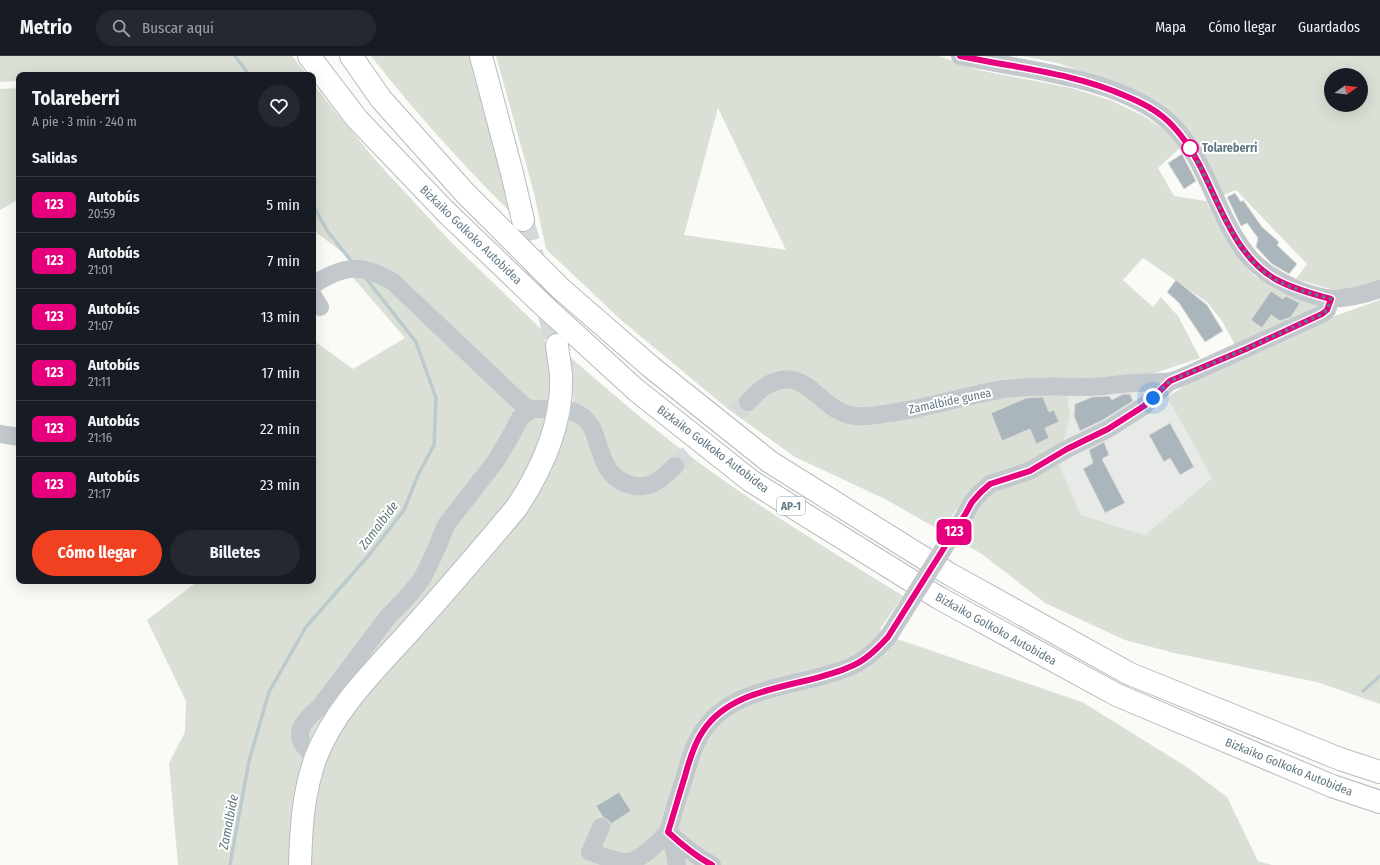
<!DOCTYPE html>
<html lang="es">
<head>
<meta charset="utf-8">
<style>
	body { margin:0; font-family:"Fira Sans Condensed",sans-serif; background:#242831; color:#f1f3f6; height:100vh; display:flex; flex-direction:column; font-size:15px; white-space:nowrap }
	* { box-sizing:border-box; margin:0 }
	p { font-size:13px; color:#9ea1a6 }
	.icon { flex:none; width:22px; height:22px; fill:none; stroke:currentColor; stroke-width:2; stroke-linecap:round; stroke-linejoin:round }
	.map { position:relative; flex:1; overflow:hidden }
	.sheet { position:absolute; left:16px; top:16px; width:300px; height:512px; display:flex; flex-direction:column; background:#171b24; border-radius:8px; box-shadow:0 4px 16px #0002 }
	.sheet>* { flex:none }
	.badge { padding:0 8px; border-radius:6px; font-size:14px; line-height:26px }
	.needle { width:26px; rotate:76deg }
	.tools { position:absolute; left:1324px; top:12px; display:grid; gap:8px }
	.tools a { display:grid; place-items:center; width:44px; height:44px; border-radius:50%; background:#171b24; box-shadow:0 4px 16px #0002; font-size:20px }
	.you { position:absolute; width:20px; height:20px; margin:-10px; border:3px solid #fff; border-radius:50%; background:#1a73e8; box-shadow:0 0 0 6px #1a73e833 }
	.map>.badge { position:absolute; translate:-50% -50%; box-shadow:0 0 0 2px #fff }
	h2 { padding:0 16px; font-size:15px; line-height:36px }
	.round { display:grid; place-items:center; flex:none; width:42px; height:42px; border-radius:21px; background:#242831 }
	.summary { display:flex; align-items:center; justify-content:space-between; height:68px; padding:0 16px }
	h1 { font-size:19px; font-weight:700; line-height:30px }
	.button { display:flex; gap:8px; margin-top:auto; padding:8px 16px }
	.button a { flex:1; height:46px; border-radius:24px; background:#f14120; color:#fff; font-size:16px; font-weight:700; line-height:46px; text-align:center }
	.button a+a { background:#242831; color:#f1f3f6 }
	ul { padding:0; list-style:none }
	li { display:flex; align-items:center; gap:12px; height:56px; padding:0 16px; border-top:1px solid #363941 }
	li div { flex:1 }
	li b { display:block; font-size:15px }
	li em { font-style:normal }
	li .badge { min-width:44px; font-weight:700; text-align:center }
	header { display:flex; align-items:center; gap:24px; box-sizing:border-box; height:56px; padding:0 20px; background:#171b24; border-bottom:1px solid #363941 }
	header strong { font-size:19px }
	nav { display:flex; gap:22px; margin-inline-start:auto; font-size:14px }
	.search { width:280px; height:36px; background:#242831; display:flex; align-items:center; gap:10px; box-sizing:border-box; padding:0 14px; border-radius:22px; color:#9ea1a6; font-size:15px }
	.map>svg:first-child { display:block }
</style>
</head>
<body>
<header>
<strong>Metrio</strong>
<div class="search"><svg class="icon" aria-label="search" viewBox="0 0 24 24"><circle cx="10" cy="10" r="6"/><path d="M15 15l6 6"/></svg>Buscar aquí</div>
<nav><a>Mapa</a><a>Cómo llegar</a><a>Guardados</a></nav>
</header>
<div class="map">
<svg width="1380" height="809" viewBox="0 0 1380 809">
	<rect width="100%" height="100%" fill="#fafaf7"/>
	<!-- built -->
	<path fill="#e8eae8" d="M1156 329 1167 341 1212 422 1145 479 1081 459 1059 408 1070 360 1067 335Z"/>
	<!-- green -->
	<path fill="#dae0d6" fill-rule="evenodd" d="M0 0H292L307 19H19V25L0 26Z
		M371 0H472L512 158C462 108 415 56 371 0Z
		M496 0H939L978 14 1071 32 1110 44 1142 59 1168 76 1180 92 1158 112 1174 140 1206 145 1235 197 1254 220 1322 248 1235 289 1222 265 1207 246 1143 202 1123 224 1153 251 1161 241 1178 260 1200 302 1155 317 1081 326 971 344 1067 335 1070 360 1063 389 976 433 955 455 943 476 885 443 795 401 728 353 621 264 546 193 534 137ZM718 52 786 194 684 179Z
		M1023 0H1380V225L1353 234 1330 233 1296 223 1307 208 1236 134 1221 140 1196 91 1114 26 1057 7ZM1331 19H1361V49H1331Z
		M313 28 377 106 451 186 542 274 549 303 551 325 550 346H528L355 206 313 174Z
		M19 32V143L0 154V33Z
		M349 217 375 222 512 346 516 357 574 359 570 301C607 333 644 365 682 394 752 447 829 494 903 540L880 573 897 583 1082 646 1187 711 1227 741 1258 805 1272 809H178L169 707 185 676 186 645 147 564 198 525H313V284L353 313 405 282Z
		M1380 244V648L1317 626 1174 597 1125 584 1045 547 982 498 962 487 972 470 974 452 983 440 1033 422 1059 408 1081 459 1145 479 1212 422 1167 341 1207 316 1329 262Z"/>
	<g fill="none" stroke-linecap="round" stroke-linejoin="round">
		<!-- stream -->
		<path stroke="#bbcacd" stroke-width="3.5" d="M235 0 249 19
			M313 149 328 176 353 207
			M1363 635 1380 620
			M230 809 249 705 269 636 306 571 369 499 404 454 418 419 434 389 436 342 416 286 365 221"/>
	</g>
	<!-- building -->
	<path fill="#abb6bc" stroke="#dcdcd9" d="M1182 98 1196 125 1184 133 1168 107Z
		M1235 137 1241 146 1243 144 1262 171 1279 186 1277 189 1297 208 1289 218 1272 208 1256 191 1258 182 1247 167 1241 170 1227 141Z
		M1176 224 1207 249 1223 275 1205 286 1179 247 1167 236Z
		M1271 235 1283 243 1286 240 1300 247 1291 261 1280 265 1271 259 1262 272 1251 264Z
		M1123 338H1130L1133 345 1103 364 1080 375 1074 360 1075 348 1092 341 1109 340 1112 344Z
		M1043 341 1049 356 1054 354 1059 366 1045 372 1049 382 1036 388 1030 373 1002 385 991 357 1026 342Z
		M1170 367 1194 411 1180 419 1170 402 1164 406 1149 379Z
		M1104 386 1109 399 1102 403 1125 447 1105 457 1083 413 1093 407 1089 394Z
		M619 736 631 755 611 768 609 765 603 761 596 750Z"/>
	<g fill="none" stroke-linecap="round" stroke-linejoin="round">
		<!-- minor-tunnel -->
		<path stroke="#d4dada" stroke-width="18" stroke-dasharray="18 9" stroke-linecap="butt" d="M675 410 748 346"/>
		<!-- major-tunnel -->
		<path stroke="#d4dada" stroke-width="22" stroke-dasharray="22 11" stroke-linecap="butt" d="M523 164 557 289"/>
		<!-- major casing -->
		<g stroke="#b6bcc0" stroke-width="24">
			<path id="major" d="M481 0 512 117 523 164
				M300 809C301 773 303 736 316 701 335 652 375 614 410 575 446 535 482 493 517 451 542 413 563 366 561 319 560 309 558 299 557 289"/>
		</g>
		<!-- highway casing -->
		<g stroke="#b6bbbf" stroke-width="24">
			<path id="highway" d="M309 0 357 63 446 156 543 249 636 334 751 425 939 542 1117 639 1332 730 1380 746
				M351 0 381 43 465 137 561 233 651 311 770 406 951 519 1130 618 1340 703 1380 716"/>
		</g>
		<!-- minor -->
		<path stroke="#c2c8cc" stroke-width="18" d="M960 0C1023 14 1110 20 1162 60 1205 93 1213 154 1245 196 1256 211 1273 222 1290 230 1324 247 1345 245 1380 233
			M313 229C343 209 362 207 393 226L524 350 531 353
			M313 240 320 251
			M748 346C753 341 759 334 766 330 808 305 819 358 856 360 867 361 879 359 890 357 929 352 966 339 1005 333 1034 329 1064 331 1093 331 1106 330 1119 328 1133 327 1143 326 1163 327 1172 325 1179 323 1185 320 1192 317L1322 258 1327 254 1331 243
			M572 355C598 365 594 385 605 407 614 427 639 438 659 424 664 420 670 415 675 410
			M0 378 19 381
			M966 457 972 446 981 436 990 428 1029 415 1067 393 1108 373 1144 350 1170 325
			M316 700C289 683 300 667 320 651L387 562 410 538 423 521 436 494 446 469 495 406 509 383 520 362 531 353H552
			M601 771 590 796C600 799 612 804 623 806 638 808 659 786 668 776L674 792 677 809
			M712 809C695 800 682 789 668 776 673 758 678 741 684 723 689 707 693 689 703 675 733 629 801 631 847 612 864 606 876 594 888 581"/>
		<!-- major -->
		<use href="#major" stroke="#fff" stroke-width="22"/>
		<!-- highway -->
		<use href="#highway" stroke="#fff" stroke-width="22"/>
		<!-- minor-bridge -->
		<path stroke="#c2c8cc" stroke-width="18" d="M888 581 966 457"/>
	</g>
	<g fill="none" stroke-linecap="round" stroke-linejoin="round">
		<!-- line casing -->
		<g stroke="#fff" stroke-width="9">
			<path id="line" d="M712 809C695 800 682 789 668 776 674 757 679 739 685 720 689 705 694 688 703 675 733 629 801 632 847 612 864 606 876 594 888 581L966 457 972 446 981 436 990 428 1030 415 1067 393 1108 373 1144 350 1170 325 1246 293 1322 258 1327 254 1331 243C1312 238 1294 233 1277 224 1238 203 1222 155 1204 118 1194 97 1181 75 1162 60 1152 52 1140 46 1128 41 1075 17 1016 12 960 0"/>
		</g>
		<!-- line -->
		<use href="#line" stroke="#e6007e" stroke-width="6"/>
		<!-- walk -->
		<path stroke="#627885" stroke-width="4" stroke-dasharray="0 7.2" d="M1153 342 1170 325 1246 293 1322 258 1327 254 1331 243C1312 238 1294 233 1276 224 1230 198 1216 133 1189 91L1190 92"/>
	</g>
	<!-- markers -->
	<circle fill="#fff" stroke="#e6007e" stroke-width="2" cx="1190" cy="92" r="8"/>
	<g text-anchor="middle" stroke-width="4" stroke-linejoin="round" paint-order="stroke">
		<!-- shield labels -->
		<rect fill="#fff" stroke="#91a0aa" stroke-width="1" x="777" y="441" width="28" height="18" rx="3"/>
		<g font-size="11" font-weight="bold" fill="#627885">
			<text x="791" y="454">AP-1</text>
		</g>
		<!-- stop labels -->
		<g font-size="12" font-weight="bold" fill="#627885" stroke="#fff" text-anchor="start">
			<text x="1202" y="96">Tolareberri</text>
		</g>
		<!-- street labels -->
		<g font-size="12" fill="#627885" stroke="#fff">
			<text transform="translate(471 179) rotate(44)" y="4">Bizkaiko Golkoko Autobidea</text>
			<text transform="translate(950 345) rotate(-12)" y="4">Zamalbide gunea</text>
			<text transform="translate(713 393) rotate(37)" y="4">Bizkaiko Golkoko Autobidea</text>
			<text transform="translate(996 573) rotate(29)" y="4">Bizkaiko Golkoko Autobidea</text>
			<text transform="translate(1289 711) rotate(22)" y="4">Bizkaiko Golkoko Autobidea</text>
		</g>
		<!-- water labels -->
		<g font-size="13" font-style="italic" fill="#5e787e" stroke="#fff">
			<text transform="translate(378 469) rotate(-53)" y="5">Zamalbide</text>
			<text transform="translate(228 766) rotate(-79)" y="5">Zamalbide</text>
		</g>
	</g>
</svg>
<div class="tools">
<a><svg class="needle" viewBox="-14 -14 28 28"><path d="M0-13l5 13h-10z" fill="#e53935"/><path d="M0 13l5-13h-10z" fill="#9ea1a6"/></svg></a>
</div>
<div class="you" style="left:1153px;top:342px"></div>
<b class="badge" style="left:954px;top:476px;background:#e6007e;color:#fff">123</b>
<section class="sheet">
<div class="summary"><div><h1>Tolareberri</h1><p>A pie · 3 min · 240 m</p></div><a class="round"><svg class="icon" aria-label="heart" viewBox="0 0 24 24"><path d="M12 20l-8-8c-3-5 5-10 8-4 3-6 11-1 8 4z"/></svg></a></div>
<h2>Salidas</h2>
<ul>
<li><span class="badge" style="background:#e6007e;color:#fff">123</span><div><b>Autobús</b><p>20:59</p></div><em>5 min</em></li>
<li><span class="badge" style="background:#e6007e;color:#fff">123</span><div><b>Autobús</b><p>21:01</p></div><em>7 min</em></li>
<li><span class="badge" style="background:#e6007e;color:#fff">123</span><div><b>Autobús</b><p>21:07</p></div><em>13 min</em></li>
<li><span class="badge" style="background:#e6007e;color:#fff">123</span><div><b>Autobús</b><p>21:11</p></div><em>17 min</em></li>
<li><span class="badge" style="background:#e6007e;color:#fff">123</span><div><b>Autobús</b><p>21:16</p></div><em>22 min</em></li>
<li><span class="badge" style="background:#e6007e;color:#fff">123</span><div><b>Autobús</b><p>21:17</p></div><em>23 min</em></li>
</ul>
<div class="button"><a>Cómo llegar</a><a>Billetes</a></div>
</section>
</div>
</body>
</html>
